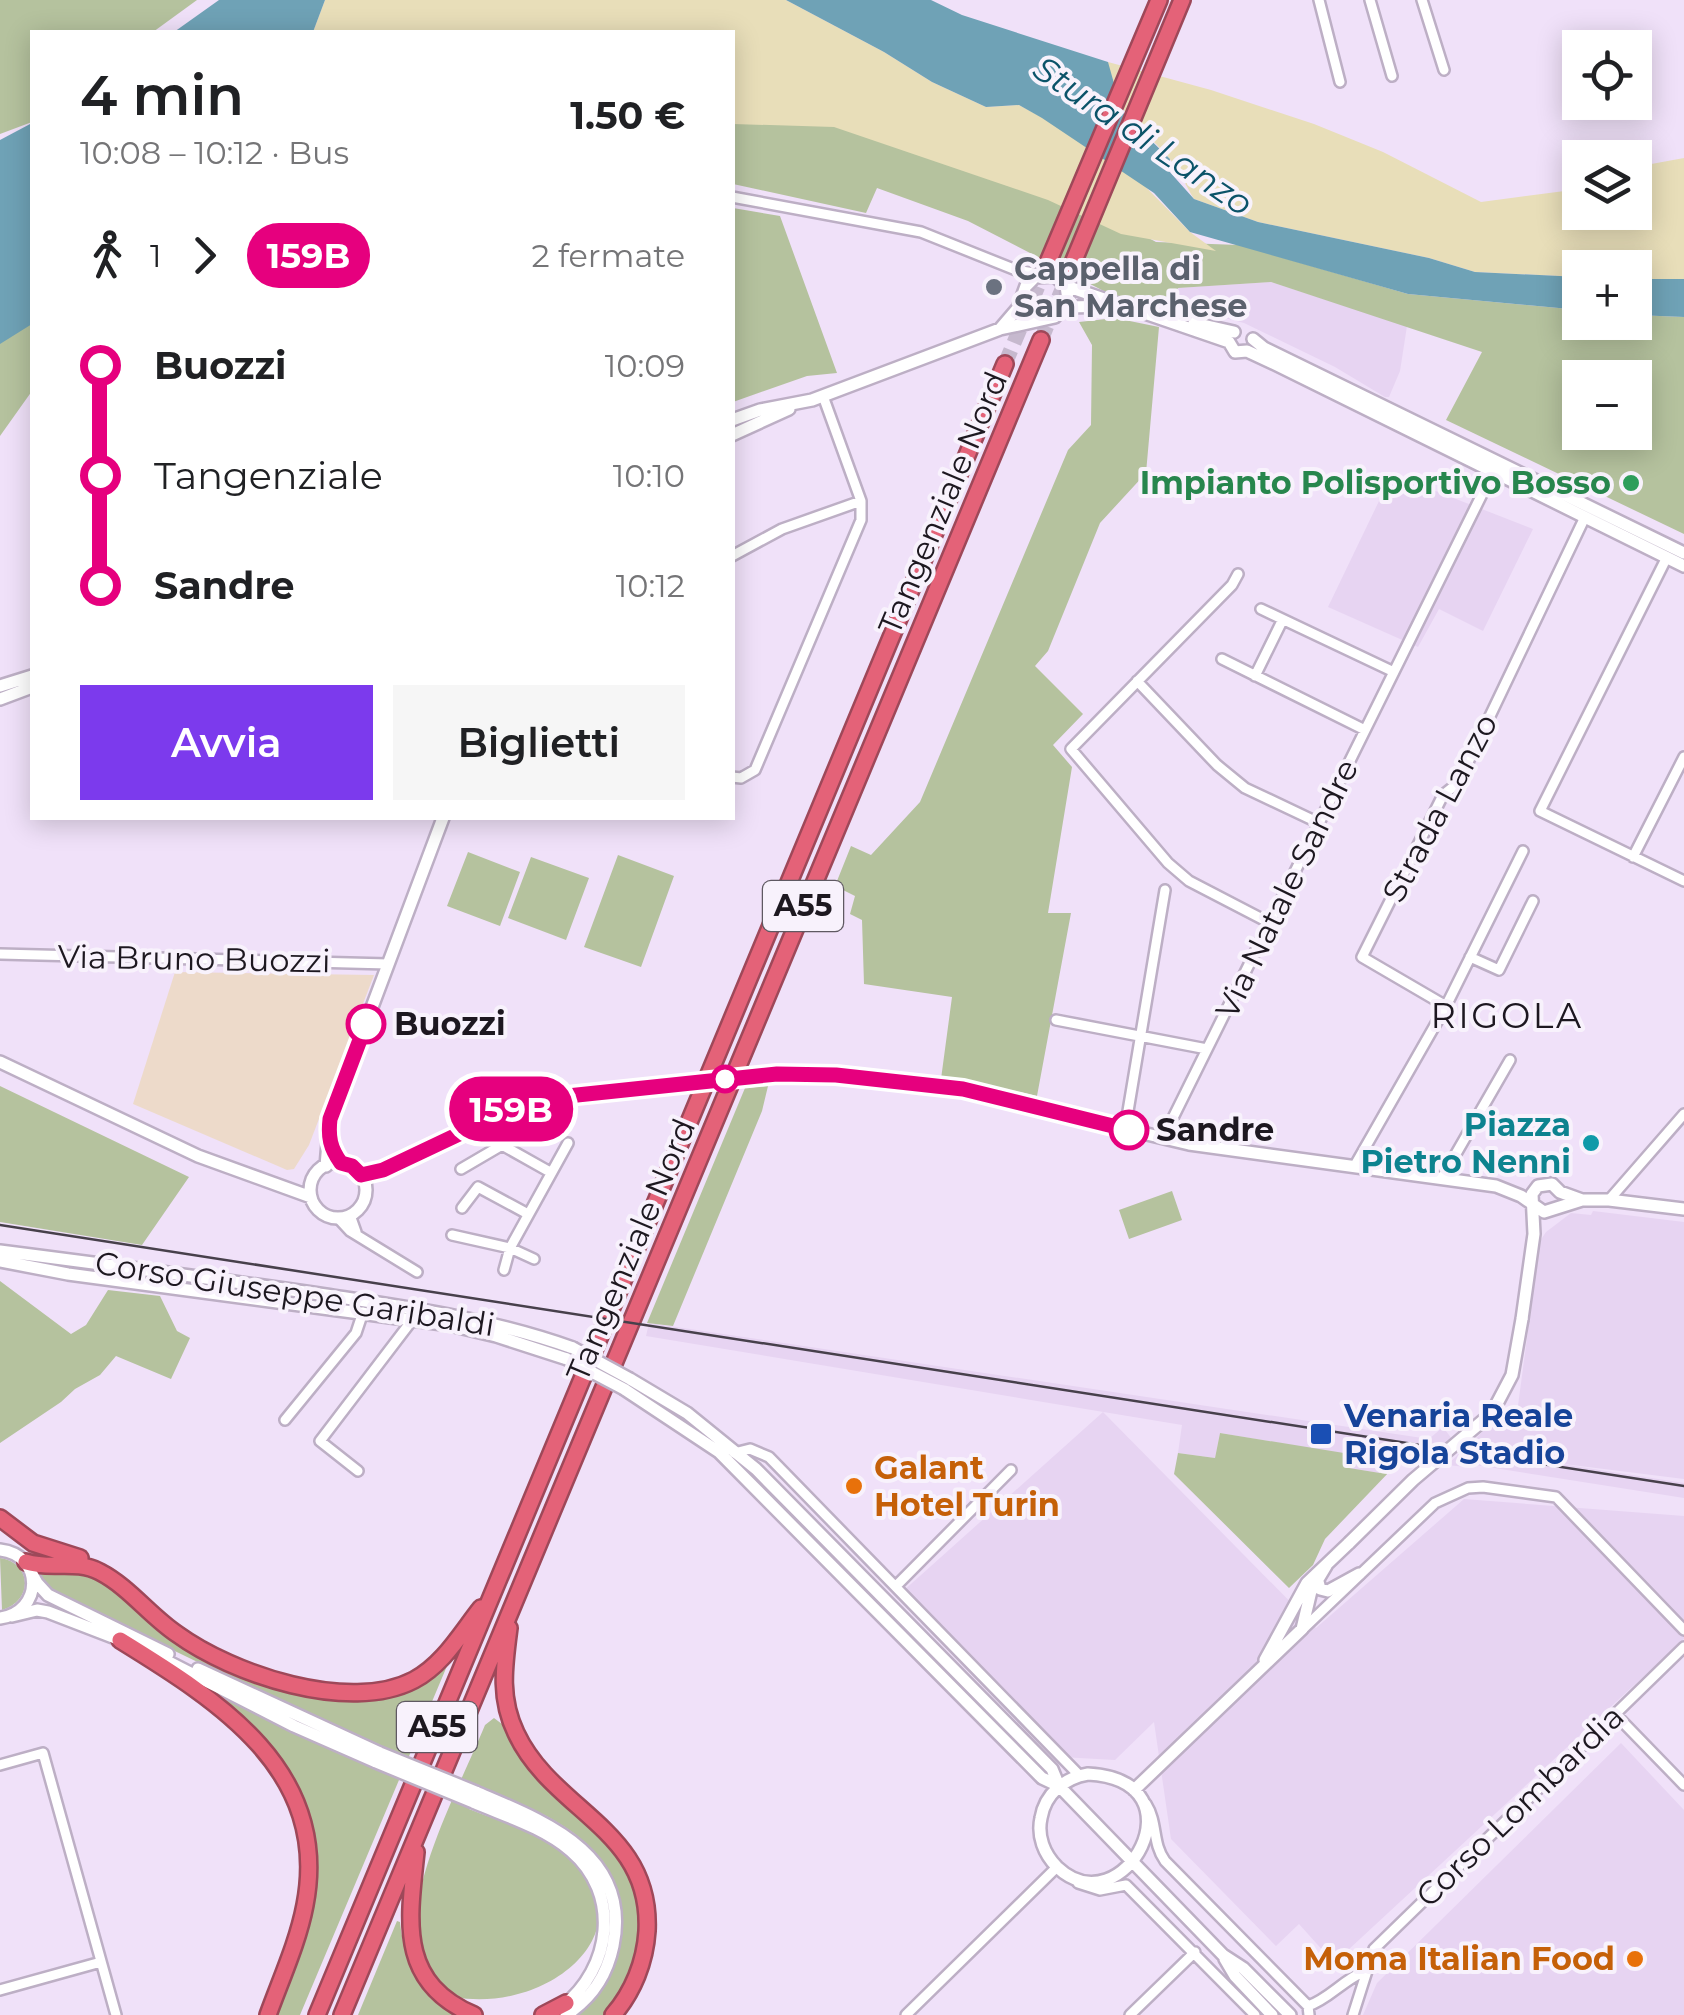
<!DOCTYPE html>
<html lang="it">
<head>
<meta charset="utf-8">
<style>
	body { margin:0; font-family:Montserrat,sans-serif; background:#f6f6f6; color:#202124; height:100vh; display:flex; flex-direction:column; font-size:38px; white-space:nowrap }
	* { box-sizing:border-box; margin:0 }
	p { font-size:32px; color:#757577 }
	.icon { flex:none; width:55px; height:55px; fill:none; stroke:currentColor; stroke-width:2; stroke-linecap:round; stroke-linejoin:round }
	.map { position:relative; flex:1; overflow:hidden }
	.panel { position:absolute; left:30px; top:30px; width:705px; height:790px; display:flex; flex-direction:column; background:#fff; border-radius:0px; box-shadow:0 5px 25px #0003 }
	.panel>* { flex:none }
	.badge { padding:0 20px; border-radius:32px; font-size:35px; line-height:65px }
	.tools { position:absolute; left:1562px; top:30px; display:grid; gap:20px }
	.tools a { display:grid; place-items:center; width:90px; height:90px; border-radius:0px; background:#fff; box-shadow:0 5px 25px #0003; font-size:50px }
	.map>.badge { position:absolute; translate:-50% -50%; box-shadow:0 0 0 5px #fff }
	.legs { display:flex; align-items:center; gap:15px; height:110px; padding:0 50px; font-size:32px }
	.legs p { margin-inline-start:auto }
	.head { display:flex; align-items:center; justify-content:space-between; height:170px; padding:0 50px }
	h1 { font-size:55px; font-weight:600; line-height:75px }
	.button { display:flex; gap:20px; margin-top:auto; padding:20px 50px }
	.button a { flex:1; height:115px; border-radius:0px; background:#7c3aed; color:#fff; font-size:40px; font-weight:600; line-height:115px; text-align:center }
	.button a+a { background:#f6f6f6; color:#202124 }
	ul { padding:0 50px; list-style:none }
	li { display:flex; align-items:center; gap:35px; height:110px; font-size:38px }
	li i { display:grid; place-items:center; width:15px; height:100%; margin:0 12px; background:currentColor }
	li i::after { content:''; width:25px; height:25px; margin:-12px; border:8px solid; border-radius:50%; background:#fff }
	li p { margin-inline-start:auto }
	li:first-child i { background:linear-gradient(#0000 50%,currentColor 0) }
	li:last-child i { background:linear-gradient(currentColor 50%,#0000 0) }
	.map>svg:first-child { display:block }
</style>
</head>
<body>
<div class="map">
<svg width="1684" height="2015" viewBox="0 0 1684 2015">
	<rect width="100%" height="100%" fill="#f0e1f9"/>
	<!-- built -->
	<path fill="#e7d4f2" d="M1271 282 1407 326 1400 371 1389 397H1385L1335 367 1244 323 1170 304 1178 288Z
		M1392 474 1533 529 1483 631 1439 609 1418 647 1328 607Z
		M1593 1211 1684 1222V1479L1548 1462 1684 1483V1498L1469 1464 1466 1467 1447 1465 1504 1412 1517 1413 1540 1241 1546 1232 1571 1213 1591 1215Z
		M649 1323 1429 1439 1443 1427 1452 1439 1419 1466 1392 1463 1380 1473 1348 1468 1350 1455 1220 1433 1215 1458 1178 1453 1182 1425 646 1336Z
		M1103 1412 1316 1628 1464 1499 1684 1516V1639L1334 1963 1299 1924 1276 1946 1171 1839 1154 1722 1115 1760 1061 1757 902 1592Z
		M1621 1743 1684 1810V2015H1363L1377 1983Z"/>
	<!-- education -->
	<path fill="#eddaca" d="M175 972 374 975 309 1145 294 1169 287 1170 133 1104Z"/>
	<!-- green -->
	<path fill="#b5c29e" fill-rule="evenodd" d="M0 0H197L153 32H32V122L0 134Z
		M570 0H713L1156 242 1239 245 1408 294 1580 310V322H1635V315L1684 317V534L1446 420 1482 352 1271 282 1178 288 1170 304 1125 302 968 221 877 188 866 213 733 184 732 32H535ZM1580 378H1635V432H1580Z
		M733 208 780 216 837 373 807 376 733 402Z
		M0 318 32 324V391L0 436Z
		M1115 318 1159 327 1146 473 1100 523 1048 651 1035 666 1083 714 1053 745 1072 767 1048 913H1071L1037 1096 1020 1092 1018 1096 941 1079 952 997 864 984 862 920 850 914 855 896 835 886 851 846 871 855 920 802 1068 450 1091 425 1092 345 1079 322Z
		M468 852 520 872 500 926 447 906Z
		M618 855 674 876 641 967 584 947Z
		M531 857 589 878 566 940 508 918Z
		M0 1086 189 1177 142 1245 0 1222Z
		M768 1086 762 1111 673 1326 647 1323 745 1088Z
		M1172 1191 1182 1220 1129 1239 1119 1210Z
		M0 1281 71 1334 86 1325 108 1290 160 1296 177 1331 190 1338 171 1379 116 1356 100 1375 75 1389 61 1402 0 1443Z
		M1220 1433 1350 1454 1349 1468 1380 1473 1392 1463 1391 1470 1325 1539 1313 1565 1289 1588 1174 1474 1178 1453 1215 1458Z
		M0 1558C33 1563 33 1601 2 1610Z
		M65 1568C76 1571 91 1573 101 1580 124 1595 143 1619 164 1635 220 1679 326 1713 396 1696 417 1690 430 1673 447 1666L300 2015H274L314 1866 313 1839 305 1811 272 1749 216 1699 218 1696 375 1768 384 1747 272 1698 65 1598 49 1589 40 1575 44 1571Z
		M494 1718 502 1724 525 1765 611 1841 638 1892 642 1938 629 1983 606 2015H576C630 1971 636 1885 581 1839 552 1814 512 1801 478 1785L469 1809C499 1821 533 1830 559 1849 659 1922 552 2015 454 1997 437 1984 421 1963 417 1941 408 1880 462 1782 485 1725Z
		M397 1921 400 1922C404 1961 420 1993 454 2015H358Z"/>
	<!-- sand -->
	<path fill="#e8deb9" d="M325 0H786L884 52 932 82 986 107 1019 105 1069 132 1128 169 1190 232 1216 251 1121 234 1048 200 834 127 733 124 732 32H313Z
		M1108 62 1211 90 1314 124 1383 152 1481 202 1580 189V212H1635V167L1684 158V279H1635V268H1580V277L1475 272 1429 258 1258 222 1194 199C1186 186 1179 170 1169 158 1138 121 1112 115 1108 62Z"/>
	<!-- water -->
	<path fill="#6fa2b6" d="M219 0H325L313 32H174Z
		M786 0H931L962 15 1108 62 1122 112 1170 159 1168 170 1194 199 1258 222 1429 258 1475 272 1580 277V310L1408 294 1190 232 1154 193 1042 118 1019 105 986 107 932 82 884 52Z
		M32 123V324L0 344V140Z
		M1635 279H1684V317L1635 315Z"/>
	<g fill="none" stroke-linecap="round" stroke-linejoin="round">
		<!-- highway-tunnel -->
		<path stroke="#c6b9ce" stroke-width="15" stroke-dasharray="15 8" stroke-linecap="butt" d="M1041 340 1068 275
			M1005 364 1049 260"/>
		<!-- street casing -->
		<g stroke="#bdafc5" stroke-width="14">
			<path id="street" d="M1319 0 1340 82
				M1370 0 1392 76
				M1422 0 1444 70
				M732 197 921 232 1016 270 1039 274
				M732 556 782 529 861 501
				M1667 557 1540 811 1684 881
				M1238 574 1232 585 1071 749 1168 863 1189 881 1270 923
				M1261 609 1394 672
				M1222 659 1365 730
				M1255 676 1282 621
				M1137 681 1217 765 1245 788 1319 823
				M732 777 741 778 755 770 861 520V501L823 396
				M1633 857 1684 757
				M0 954 388 964
				M1470 957 1499 970 1533 901
				M1446 1006 1362 957 1443 795 1463 779 1469 760 1585 517
				M1056 1020 1207 1049
				M490 1119 502 1145 550 1172
				M1125 1129 1165 890
				M1163 1138 1495 468
				M1354 1167 1446 1006 1523 851
				M461 1169 502 1145
				M1442 1178 1510 1060
				M1609 1200 1684 1114
				M462 1208 478 1187 528 1214
				M350 1215 356 1232
				M338 1218 350 1231 417 1272
				M452 1235 510 1248 534 1259
				M504 1270 510 1248 568 1143
				M285 1420 356 1333 363 1312
				M734 1453 750 1449 769 1457 1079 1775
				M358 1471 320 1441 413 1319
				M896 1586 1011 1470
				M1303 1629 1435 1503 1468 1488 1483 1487 1556 1497 1684 1630
				M1615 1714 1684 1785
				M0 1765 43 1753 116 2015
				M1146 1804C1158 1823 1152 1843 1165 1861L1308 2006 1309 2015
				M1078 1883 1100 1890 1126 1885 1255 2015
				M0 1990 101 1962
				M1308 2006C1329 1999 1343 1980 1365 1971
				M906 2015 1057 1867
				M1130 2015 1195 1952
				M1353 2015 1374 1949 1684 1647"/>
		</g>
		<!-- secondary casing -->
		<g stroke="#bdafc5" stroke-width="16">
			<path id="secondary" d="M1066 286 1229 342
				M1065 307 1119 306
				M1194 323 1234 332
				M1253 339 1264 348 1684 553
				M1229 342 1235 352 1247 351 1277 365 1684 566
				M732 420 760 410 812 400 1000 329 1055 317 1068 300 1066 286 1055 276 1035 277 1026 286 1018 308 1000 329
				M732 435 789 409
				M0 686 32 676
				M0 699 32 687
				M0 1062 198 1156 311 1197
				M777 1075H836L940 1085 1189 1144 1496 1186 1521 1196 1544 1212 1582 1200
				M310 1190a28 28 0 1 1 56 0a28 28 0 1 1-56 0Z
				M326 1166 330 1119 443 818
				M361 1175 383 1170 520 1105 556 1096 654 1085
				M0 1251C109 1265 218 1279 326 1295 411 1308 492 1319 573 1348
				M0 1261 68 1274 450 1325 496 1336 567 1359
				M1522 1319 1534 1234 1532 1194 1538 1186 1552 1184 1560 1192 1582 1200H1609L1684 1209
				M630 1379 687 1413 756 1469 1052 1769 1059 1786
				M624 1389 719 1452 1042 1778 1059 1786 1223 1955 1243 1968 1290 2015
				M0 1550C44 1555 43 1612 0 1618
				M32 1574 37 1583 48 1595 168 1654
				M1317 1578 1320 1589 1328 1591 1359 1574
				M12 1616 37 1610 48 1612 126 1642
				M157 1656 294 1726 376 1762
				M1265 1660 1307 1583 1349 1543
				M198 1669 380 1753
				M1088 1774C1206 1780 1123 1930 1057 1867 1044 1854 1037 1836 1041 1818 1045 1794 1064 1778 1088 1774Z
				M1134 1790 1302 1629 1311 1591 1326 1566
				M476 1792C543 1821 632 1853 613 1946 607 1975 591 1999 566 2015
				M473 1802C505 1816 543 1827 571 1851 621 1894 612 1968 562 2007
				M1225 1959 1235 1976 1272 2015"/>
		</g>
		<!-- highway casing -->
		<g stroke="#9e4859" stroke-width="20">
			<path id="highway" d="M1049 260 1159 0
				M1070 270 1182 0
				M0 1518 33 1543 80 1558
				M26 1562C50 1570 76 1559 100 1572 129 1587 150 1616 177 1634 232 1674 349 1714 414 1680 443 1665 461 1633 481 1608
				M509 1628C504 1666 499 1698 516 1733 553 1812 652 1829 647 1931 645 1962 633 1992 613 2015
				M120 1640C219 1701 331 1771 305 1905 298 1942 281 1979 268 2015
				M416 1852C409 1920 397 1982 474 2015
				M317 2015 1005 364
				M342 2015 1041 340
				M543 2015 566 2003"/>
		</g>
		<!-- street -->
		<use href="#street" stroke="#fff" stroke-width="9"/>
		<!-- secondary -->
		<use href="#secondary" stroke="#fff" stroke-width="11"/>
		<!-- highway -->
		<use href="#highway" stroke="#e46278" stroke-width="15"/>
		<!-- rail -->
		<path stroke="#47404b" stroke-width="2.5" d="M0 1225 1684 1486"/>
		<!-- secondary-bridge casing -->
		<g stroke="#bdafc5" stroke-width="16" stroke-linecap="butt">
			<path id="secondary-bridge" d="M654 1085 777 1075
				M573 1348 630 1379
				M567 1359 624 1389
				M1349 1543 1413 1480 1492 1413 1512 1375 1522 1319
				M380 1753 476 1792
				M376 1762 473 1802"/>
		</g>
		<!-- secondary-bridge -->
		<use href="#secondary-bridge" stroke="#fff" stroke-width="11"/>
	</g>
	<g fill="none" stroke-linecap="round" stroke-linejoin="round">
		<!-- line-1 casing -->
		<g stroke="#fff" stroke-width="22">
			<path id="line-1" d="M366 1024 330 1119C328 1137 330 1148 341 1163L352 1166 361 1175 383 1170 514 1108 539 1099 777 1074 836 1075 963 1089 1129 1130"/>
		</g>
		<!-- line-1 -->
		<use href="#line-1" stroke="#e6007e" stroke-width="15"/>
	</g>
	<!-- markers -->
	<circle fill="#6b7280" stroke="#f8f2fc" stroke-width="4" cx="994" cy="287" r="10"/>
	<circle fill="#2e9e5b" stroke="#f8f2fc" stroke-width="4" cx="1631" cy="483" r="10"/>
	<g fill="#fff" stroke="#e6007e" stroke-width="5">
		<circle cx="366" cy="1024" r="18"/>
		<circle cx="725" cy="1079" r="12"/>
		<circle cx="1129" cy="1130" r="18"/>
	</g>
	<circle fill="#0f9aa8" stroke="#f8f2fc" stroke-width="4" cx="1591" cy="1143" r="10"/>
	<rect fill="#1a4fb4" stroke="#f8f2fc" stroke-width="4" x="1309" y="1422" width="24" height="24" rx="5"/>
	<g fill="#e8710a" stroke="#f8f2fc" stroke-width="4">
		<circle cx="854" cy="1486" r="10"/>
		<circle cx="1635" cy="1959" r="10"/>
	</g>
	<g text-anchor="middle" stroke-width="8" stroke-linejoin="round" paint-order="stroke">
		<!-- shield labels -->
		<g fill="#f8f2fc" stroke="#5f5962" stroke-width="2.5">
			<rect x="763" y="881" width="80" height="50" rx="8"/>
			<rect x="397" y="1702" width="80" height="50" rx="8"/>
		</g>
		<g font-size="30" font-weight="bold" fill="#1d1820">
			<text x="803" y="916">A55</text>
			<text x="437" y="1737">A55</text>
		</g>
		<!-- worship labels -->
		<g font-size="32" font-weight="bold" fill="#5b616d" stroke="#f8f2fc" text-anchor="start">
			<text x="1014" y="280">Cappella di<tspan x="1014" dy="37">San Marchese</tspan></text>
		</g>
		<!-- leisure labels -->
		<g font-size="32" font-weight="bold" fill="#27864d" stroke="#f8f2fc" text-anchor="end">
			<text x="1611" y="494">Impianto Polisportivo Bosso</text>
		</g>
		<!-- street labels -->
		<g font-size="32" fill="#1d1820" stroke="#f8f2fc">
			<text transform="translate(943 503) rotate(-67)" y="11">Tangenziale Nord</text>
			<text transform="translate(1440 808) rotate(-62)" y="11">Strada Lanzo</text>
			<text transform="translate(1287 889) rotate(-64)" y="11">Via Natale Sandre</text>
			<text transform="translate(194 959) rotate(1)" y="11">Via Bruno Buozzi</text>
			<text transform="translate(631 1250) rotate(-67)" y="11">Tangenziale Nord</text>
			<text transform="translate(295 1294) rotate(9)" y="11">Corso Giuseppe Garibaldi</text>
			<text transform="translate(1520 1806) rotate(-44)" y="11">Corso Lombardia</text>
		</g>
		<!-- stop labels -->
		<g font-size="32" font-weight="bold" fill="#1d1820" stroke="#f8f2fc" text-anchor="start">
			<text x="394" y="1035">Buozzi</text>
			<text x="1156" y="1141">Sandre</text>
		</g>
		<!-- culture labels -->
		<g font-size="32" font-weight="bold" fill="#0d838f" stroke="#f8f2fc" text-anchor="end">
			<text x="1571" y="1136">Piazza<tspan x="1571" dy="37">Pietro Nenni</tspan></text>
		</g>
		<!-- transit labels -->
		<g font-size="32" font-weight="bold" fill="#164399" stroke="#f8f2fc" text-anchor="start">
			<text x="1344" y="1427">Venaria Reale<tspan x="1344" dy="37">Rigola Stadio</tspan></text>
		</g>
		<!-- food labels -->
		<g font-size="32" font-weight="bold" fill="#c56008" stroke="#f8f2fc" text-anchor="start">
			<text x="874" y="1479">Galant<tspan x="874" dy="37">Hotel Turin</tspan></text>
			<text x="1615" y="1970" text-anchor="end">Moma Italian Food</text>
		</g>
		<!-- water labels -->
		<g font-size="35" font-style="italic" fill="#0b5369" stroke="#f8f2fc">
			<text transform="translate(1143 136) rotate(34)" y="12">Stura di Lanzo</text>
		</g>
		<!-- neighbourhood labels -->
		<g font-size="35" letter-spacing="2.5" fill="#1d1820" stroke="#f8f2fc">
			<text x="1507" y="1028">RIGOLA</text>
		</g>
	</g>
</svg>
<div class="tools">
<a><svg class="icon" aria-label="locate" viewBox="0 0 24 24"><circle cx="12" cy="12" r="6"/><path d="M12 2v4M12 18v4M2 12h4M18 12h4"/></svg></a>
<a><svg class="icon" aria-label="layers" viewBox="0 0 24 24"><path d="M12 4l9 5-9 5-9-5zM3 14l9 5 9-5"/></svg></a>
<a>+</a>
<a>−</a>
</div>
<b class="badge" style="left:511px;top:1109px;background:#e6007e;color:#fff">159B</b>
<section class="panel">
<div class="head"><div><h1>4 min</h1><p>10:08 – 10:12 · Bus</p></div><b>1.50 €</b></div>
<div class="legs"><svg class="icon" aria-label="walk" viewBox="0 0 24 24"><circle cx="13" cy="4" r="2"/><path d="M13 8l-2 6 4 7M11 14l-3 7M7 12l3-4h3l4 4"/></svg>1<svg class="icon" aria-label="forward" viewBox="0 0 24 24"><path d="M9 5l7 7-7 7"/></svg><b class="badge" style="background:#e6007e;color:#fff">159B</b><p>2 fermate</p></div>
<ul>
<li><i style="color:#e6007e"></i><b>Buozzi</b><p>10:09</p></li>
<li><i style="color:#e6007e"></i><span>Tangenziale</span><p>10:10</p></li>
<li><i style="color:#e6007e"></i><b>Sandre</b><p>10:12</p></li>
</ul>
<div class="button"><a>Avvia</a><a>Biglietti</a></div>
</section>
</div>
</body>
</html>
